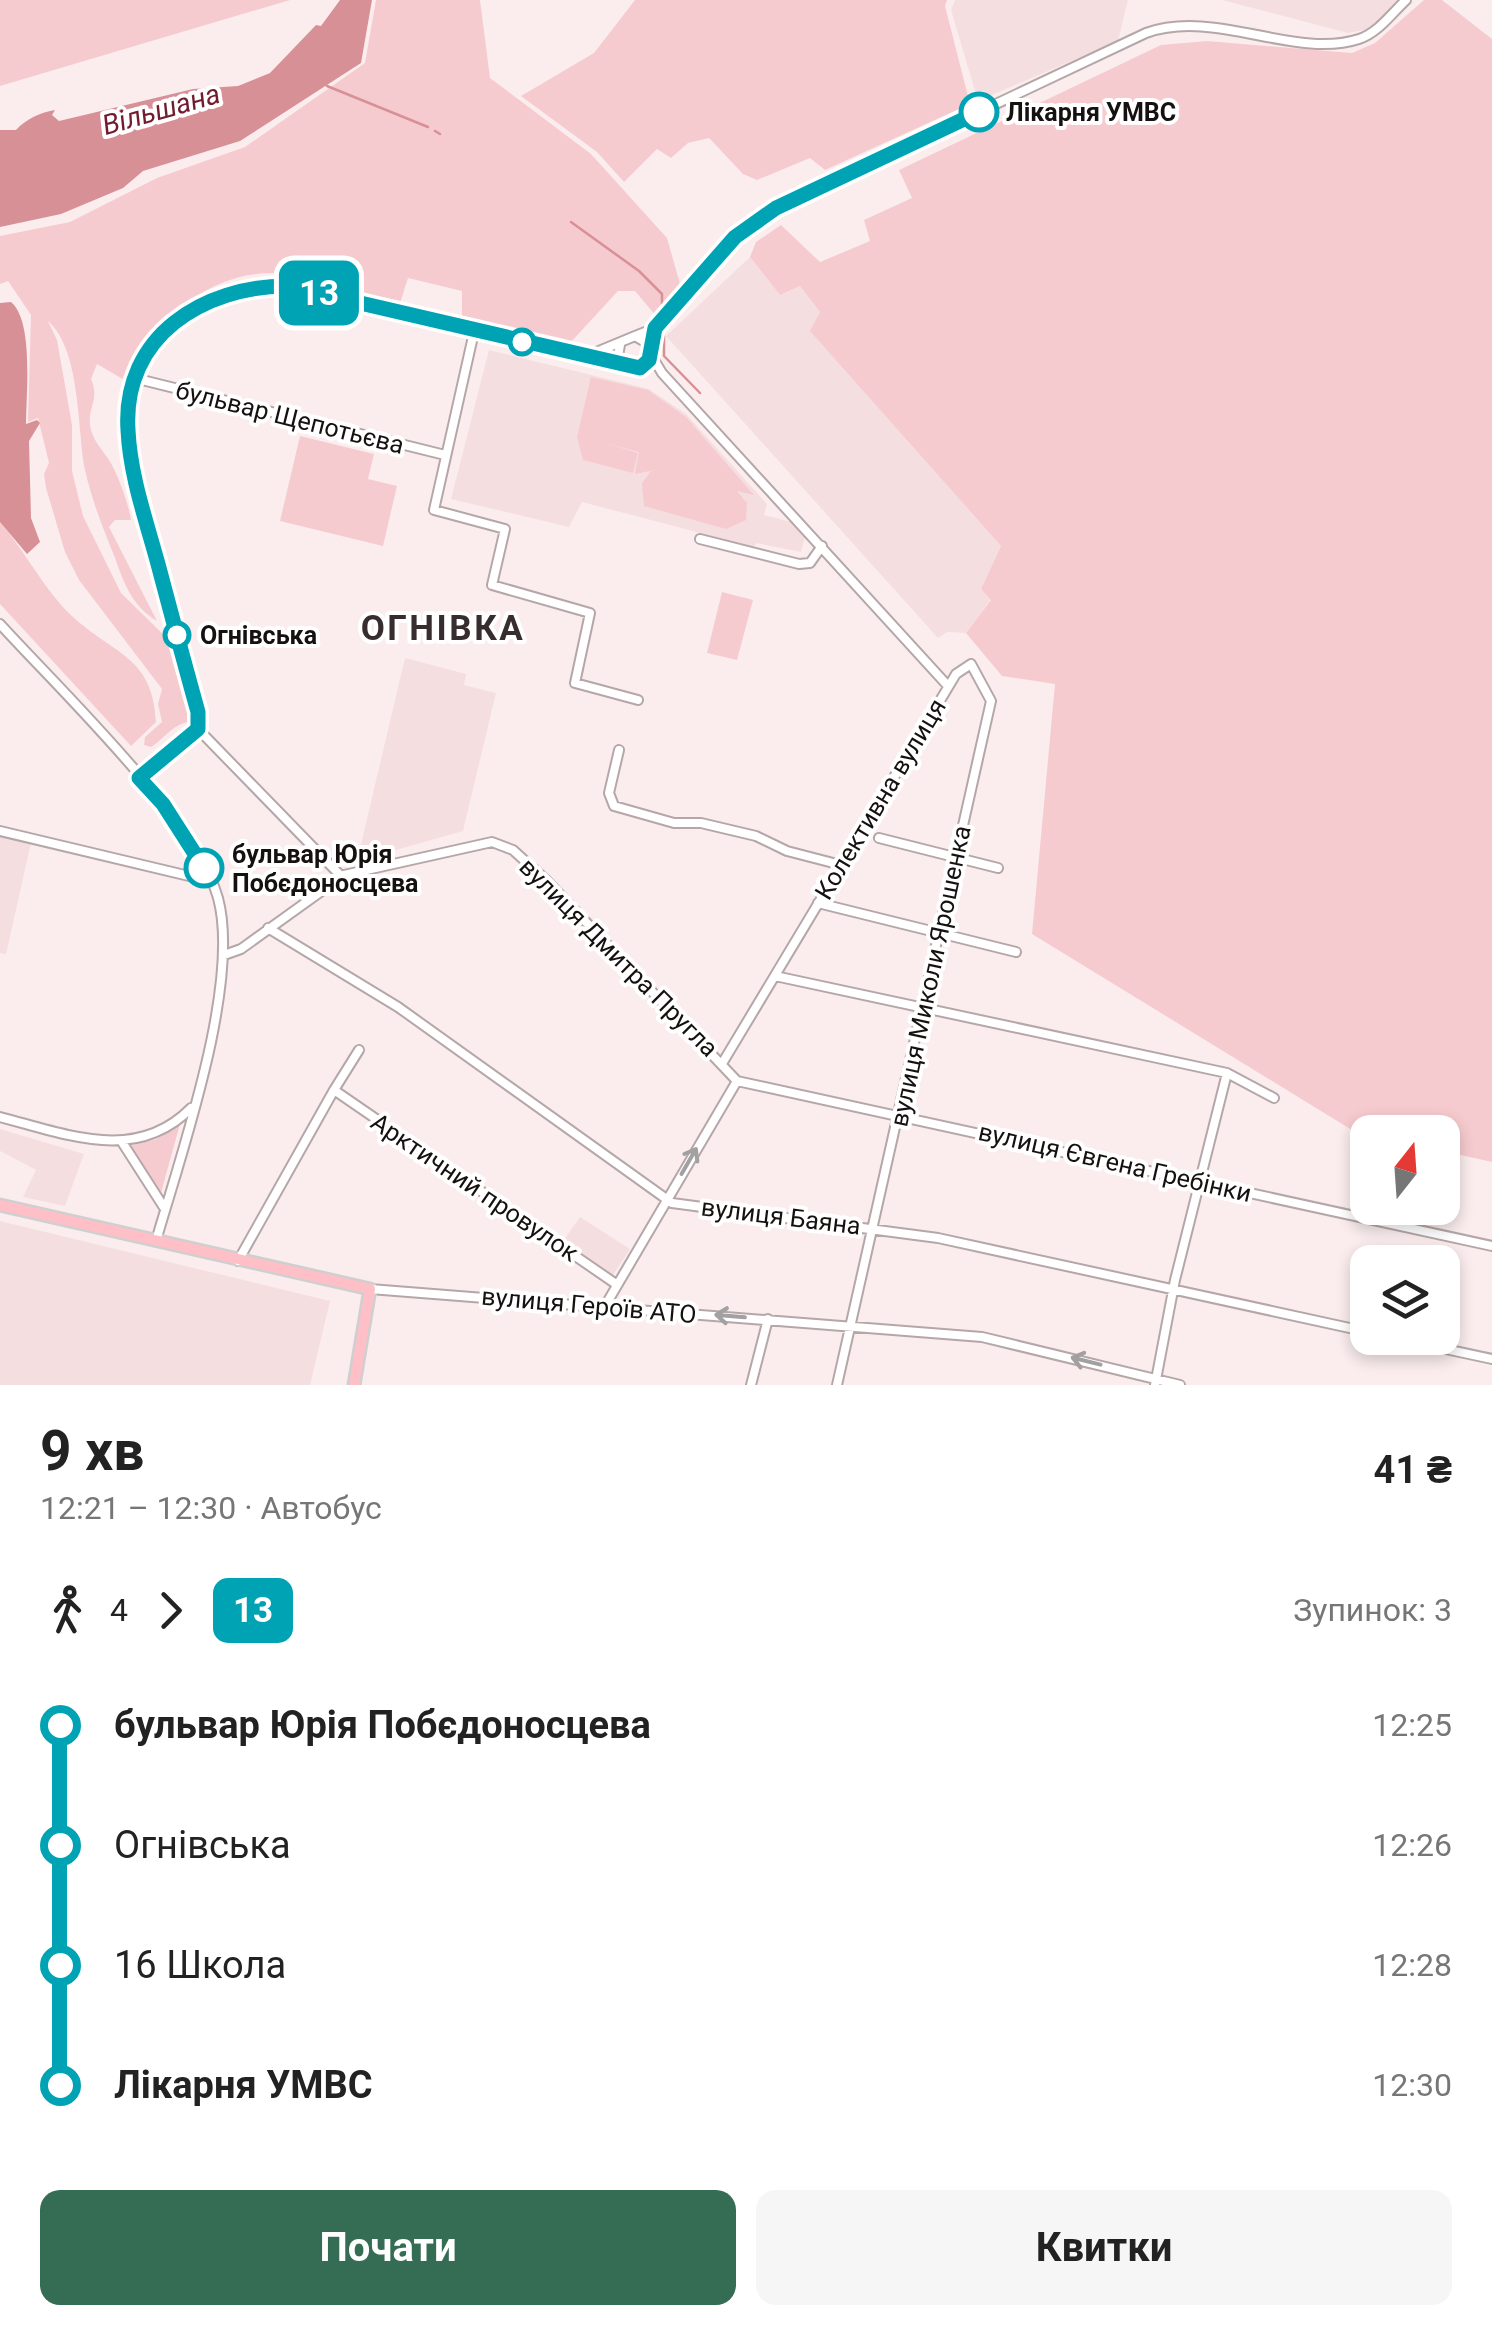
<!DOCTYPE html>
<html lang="uk">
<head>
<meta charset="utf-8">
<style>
	body { margin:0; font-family:Roboto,sans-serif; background:#f6f6f6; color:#222; height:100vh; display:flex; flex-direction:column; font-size:38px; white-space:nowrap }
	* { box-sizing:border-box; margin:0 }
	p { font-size:32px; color:#767676 }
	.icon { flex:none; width:55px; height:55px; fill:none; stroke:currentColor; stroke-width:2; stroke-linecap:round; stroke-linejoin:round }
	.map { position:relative; height:1385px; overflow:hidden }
	.sheet { display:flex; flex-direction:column; background:#fff; flex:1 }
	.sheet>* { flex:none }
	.badge { padding:0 20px; border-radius:15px; font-size:35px; line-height:65px }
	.needle { width:65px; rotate:17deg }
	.controls { position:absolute; left:1350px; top:1115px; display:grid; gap:20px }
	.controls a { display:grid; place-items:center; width:110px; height:110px; border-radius:20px; background:#fff; box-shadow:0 5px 15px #0003; font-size:50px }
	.map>.badge { position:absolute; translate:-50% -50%; box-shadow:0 0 0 5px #fff }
	.legs { display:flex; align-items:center; gap:15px; height:110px; padding:0 40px; font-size:32px }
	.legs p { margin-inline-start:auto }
	.headline { display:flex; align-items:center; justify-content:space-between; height:170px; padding:0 40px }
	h1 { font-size:55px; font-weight:700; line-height:75px }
	.action { display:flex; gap:20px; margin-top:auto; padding:20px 40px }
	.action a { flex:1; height:115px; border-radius:20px; background:#356c54; color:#fff; font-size:40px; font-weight:700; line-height:115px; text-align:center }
	.action a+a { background:#f6f6f6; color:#222 }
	ul { padding:0 40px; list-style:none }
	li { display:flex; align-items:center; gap:35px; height:120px; font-size:38px }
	li i { display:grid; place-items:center; width:15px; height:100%; margin:0 12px; background:currentColor }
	li i::after { content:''; width:25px; height:25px; margin:-12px; border:8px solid; border-radius:50%; background:#fff }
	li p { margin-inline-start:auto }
	li:first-child i { background:linear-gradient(#0000 50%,currentColor 0) }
	li:last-child i { background:linear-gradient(currentColor 50%,#0000 0) }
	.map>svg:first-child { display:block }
</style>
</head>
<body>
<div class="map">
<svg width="1492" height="1385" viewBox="0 0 1492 1385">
	<rect width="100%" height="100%" fill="#fbedee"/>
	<!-- built -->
	<path fill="#f5dee0" d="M955 0H1128L1118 41 978 101 951 10Z
		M1222 0H1397L1370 29 1348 33Z
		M750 257 780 295 800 286 820 312 811 331 1001 546 981 589 991 599 966 633 947 632 938 638 666 336Z
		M489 350 649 389 686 414 767 504 764 515 791 522 805 537 801 552 756 543 754 547 582 502 569 527 451 499Z
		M405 658 466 674 464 685 496 693 463 831 357 861Z
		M0 836 31 843 6 954 0 953Z
		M0 1129 84 1154 65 1206 23 1197 36 1170 0 1151Z
		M580 1217 630 1249 611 1278 561 1244Z
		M0 1221 330 1301 310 1385H0Z"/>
	<!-- green -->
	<path fill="#f6cbcf" d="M0 0H290L0 86Z
		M376 0H480L490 78 591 154 667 238 680 284 656 316 635 291H618L570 343 462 317V291L408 278 400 303C366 294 331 281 296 275 219 262 155 315 126 381L97 364 91 379C100 398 88 407 90 425 92 440 102 449 109 460 118 474 129 505 131 520H115L109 527 157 621C133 607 124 584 115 558 103 528 92 501 85 470 77 429 81 350 48 321L57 340 72 425V471L83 516 121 593 174 645 192 714 189 722C173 724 164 739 151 747L144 745 145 737 162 722 158 704 162 689 79 580 65 552 46 488 44 474 49 463 38 418 28 422 31 315 8 281 0 284V236L70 222 157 178 245 147 365 63Z
		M635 0H947L945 6 970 104 825 170 810 158 757 180 743 174 709 138 688 143 671 158 657 149 624 182 597 152 521 96 594 53Z
		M1424 0H1442L1492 39V1162L1443 1151 1442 1132 1352 1130 1032 934 1055 684 1002 676 966 633 991 600 981 589 1001 546 810 331 820 312 800 286 780 295 750 257 756 242 781 225 820 262 870 241 864 220 912 198 899 170 1161 45 1207 41 1352 53 1375 43Z
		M591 377 648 390 686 417 754 495 737 491 747 503 746 520 726 529 644 506 642 483 651 471 660 469 635 474 639 452 605 443 638 453 633 473 583 460 577 437Z
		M300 436 374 454 368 479 397 486 383 546 280 521Z
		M0 522C25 551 45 591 72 616 114 655 153 656 156 722L131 746 0 604Z
		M722 592 753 600 737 660 707 653Z
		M180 1124 159 1200 125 1147 157 1139Z"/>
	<!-- water -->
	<path fill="#d89097" d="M340 0H372L361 63 240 141 143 171 123 188 61 214 0 227V130H16C26 119 39 113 55 110L52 115 59 121 193 89 238 86 270 73 316 25 321 26Z
		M11 302C34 321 26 395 26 424L37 420 40 423 29 441 31 518 40 542 27 554 0 522V303Z"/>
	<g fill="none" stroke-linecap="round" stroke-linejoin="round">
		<!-- stream -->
		<path stroke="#d89097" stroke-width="2.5" d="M327 86 428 127
			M435 131 440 134
			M571 222 639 271 662 294V304
			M664 336V356L700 393"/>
		<!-- minor casing -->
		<g stroke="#b5a7a8" stroke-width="12">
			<path id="minor" d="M474 332 434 510 505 529 492 585 590 613 575 683 638 700
				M635 336 655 328 735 237 776 208 1146 33C1215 8 1295 60 1359 39 1378 33 1392 13 1406 0
				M594 353 635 336 647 343 649 360 640 368 625 367 618 356 620 345
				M650 353 662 373 948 686
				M134 378 445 455
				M700 539 799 564 810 563 822 546
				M0 624C58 688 196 819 218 898 241 983 181 1154 156 1241
				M198 729 197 712C184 660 170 608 156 556 145 515 130 473 127 430 122 336 204 286 287 286L621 363
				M198 729 341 876
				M619 750 609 793 614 806 674 823H701L756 836 787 851 841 865
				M139 778 198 729
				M0 831 210 881
				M879 838 998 868
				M818 903 1016 952
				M268 928 398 1007 672 1203 938 1238 1368 1332
				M224 955 241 949 344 875 492 842 513 850 546 880 737 1081
				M775 976 1227 1073 1274 1098
				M723 1062 956 674 971 664 991 701 837 1385
				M737 1081 1492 1246
				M334 1090 359 1050
				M0 1117C66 1134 136 1164 191 1108
				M122 1142 165 1209
				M238 1261 334 1090 616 1284
				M370 1289 982 1337 1180 1385
				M605 1306 737 1081
				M1394 1338 1492 1359
				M751 1385 768 1319
				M1155 1385 1175 1280 1227 1073"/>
		</g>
		<!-- major casing -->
		<g stroke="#d0cfcf" stroke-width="15">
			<path id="major" d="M0 1205 370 1289 354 1385"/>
		</g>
		<!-- minor -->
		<use href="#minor" stroke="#fff" stroke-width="8"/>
		<!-- major -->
		<use href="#major" stroke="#febfc7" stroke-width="10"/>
	</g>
	<!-- one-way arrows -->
	<defs><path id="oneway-shaft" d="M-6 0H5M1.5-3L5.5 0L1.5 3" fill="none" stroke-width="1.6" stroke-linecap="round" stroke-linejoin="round" transform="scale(2.5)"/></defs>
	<g stroke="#a2a0a0">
		<use href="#oneway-shaft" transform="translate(689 1161) rotate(-60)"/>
		<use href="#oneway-shaft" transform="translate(730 1316) rotate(-175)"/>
		<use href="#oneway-shaft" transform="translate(1086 1361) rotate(-166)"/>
	</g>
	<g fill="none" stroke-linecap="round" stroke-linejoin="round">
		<!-- line-1 casing -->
		<g stroke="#fff" stroke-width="22">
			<path id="line-1" d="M204 868 163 804 139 778 198 729V712C184 662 171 613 158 564 146 520 130 475 128 430 122 336 204 286 287 286L640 368 649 360 655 328 735 237 776 208 979 112"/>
		</g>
		<!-- line-1 -->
		<use href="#line-1" stroke="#00a3b4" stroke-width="15"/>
	</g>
	<!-- markers -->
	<g fill="#fff" stroke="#00a3b4" stroke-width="5">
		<circle cx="979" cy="112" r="18"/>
		<circle cx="522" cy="342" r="12"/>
		<circle cx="177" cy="635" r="12"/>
		<circle cx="204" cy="868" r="18"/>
	</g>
	<g text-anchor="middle" stroke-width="8" stroke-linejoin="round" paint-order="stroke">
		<!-- stop labels -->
		<g font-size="25" font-weight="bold" fill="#161111" stroke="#fff" text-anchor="start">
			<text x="1006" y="121">Лікарня УМВС</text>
			<text x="200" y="644">Огнівська</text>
			<text x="232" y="863">бульвар Юрія<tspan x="232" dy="29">Побєдоносцева</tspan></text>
		</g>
		<!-- street labels -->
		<g font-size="25" fill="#161111" stroke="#fff">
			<text transform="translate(290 417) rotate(14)" y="9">бульвар Щепотьєва</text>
			<text transform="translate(880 799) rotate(-59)" y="9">Колективна вулиця</text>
			<text transform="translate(619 957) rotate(45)" y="9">вулиця Дмитра Пругла</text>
			<text transform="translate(930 976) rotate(-78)" y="9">вулиця Миколи Ярошенка</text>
			<text transform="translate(1115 1162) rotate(13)" y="9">вулиця Євгена Гребінки</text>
			<text transform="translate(475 1187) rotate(34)" y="9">Арктичний провулок</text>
			<text transform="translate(781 1216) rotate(7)" y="9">вулиця Баяна</text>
			<text transform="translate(589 1305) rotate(5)" y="9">вулиця Героїв АТО</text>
		</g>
		<!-- water labels -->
		<g font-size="28" font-style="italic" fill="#711c2e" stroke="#fff">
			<text transform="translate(161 109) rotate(-16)" y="10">Вільшана</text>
		</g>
		<!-- district labels -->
		<g font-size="35" font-weight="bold" letter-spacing="2.5" fill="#382d2e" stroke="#fff">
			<text x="443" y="640">ОГНІВКА</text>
		</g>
	</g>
</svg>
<div class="controls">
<a><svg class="needle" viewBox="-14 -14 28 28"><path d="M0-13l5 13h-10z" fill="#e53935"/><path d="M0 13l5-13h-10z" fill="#767676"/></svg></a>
<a><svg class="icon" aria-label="layers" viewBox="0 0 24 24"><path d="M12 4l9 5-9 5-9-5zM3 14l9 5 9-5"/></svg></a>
</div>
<b class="badge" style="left:319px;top:293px;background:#00a3b4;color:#fff">13</b>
</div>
<section class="sheet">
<div class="headline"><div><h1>9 хв</h1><p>12:21 – 12:30 · Автобус</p></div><b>41 ₴</b></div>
<div class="legs"><svg class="icon" aria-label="walk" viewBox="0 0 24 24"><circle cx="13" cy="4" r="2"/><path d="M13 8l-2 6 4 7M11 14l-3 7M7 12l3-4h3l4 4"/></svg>4<svg class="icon" aria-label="forward" viewBox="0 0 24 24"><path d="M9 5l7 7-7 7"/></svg><b class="badge" style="background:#00a3b4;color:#fff">13</b><p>Зупинок: 3</p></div>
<ul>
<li><i style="color:#00a3b4"></i><b>бульвар Юрія Побєдоносцева</b><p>12:25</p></li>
<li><i style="color:#00a3b4"></i><span>Огнівська</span><p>12:26</p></li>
<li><i style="color:#00a3b4"></i><span>16 Школа</span><p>12:28</p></li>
<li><i style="color:#00a3b4"></i><b>Лікарня УМВС</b><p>12:30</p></li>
</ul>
<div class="action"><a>Почати</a><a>Квитки</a></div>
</section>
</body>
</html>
